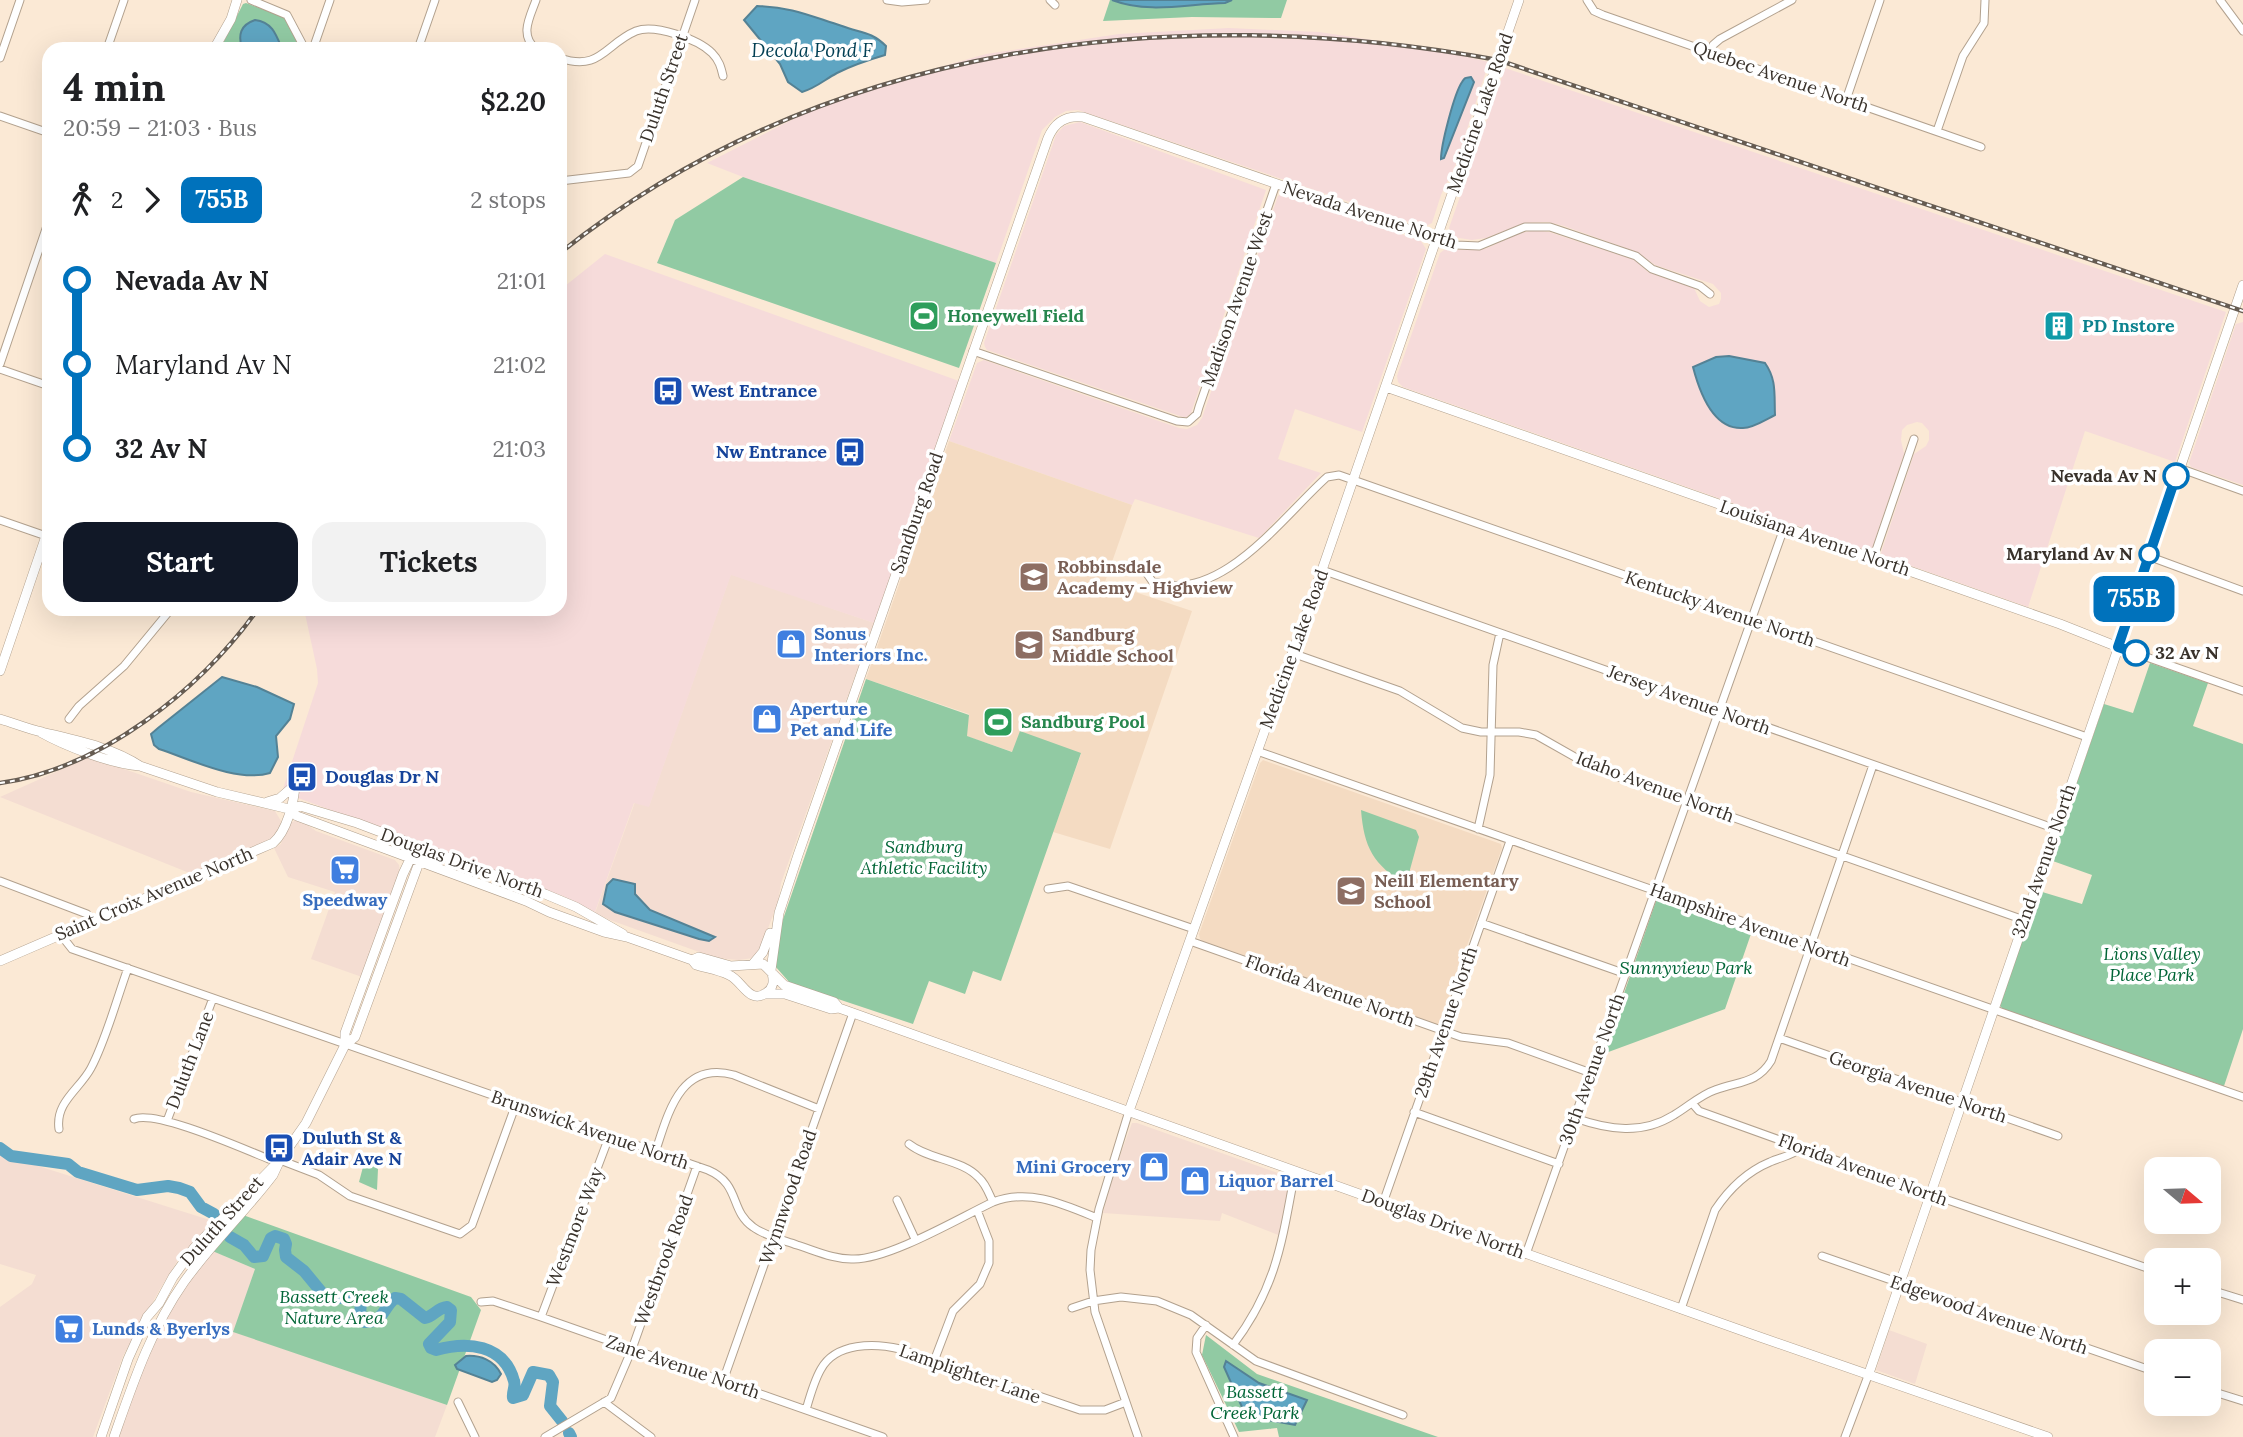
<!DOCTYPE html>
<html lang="en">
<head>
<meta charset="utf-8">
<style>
	body { margin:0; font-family:Lora,serif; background:#f2f2f2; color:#202124; height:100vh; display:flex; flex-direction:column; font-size:26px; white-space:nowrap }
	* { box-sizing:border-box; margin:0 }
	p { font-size:23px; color:#757577 }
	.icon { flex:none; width:38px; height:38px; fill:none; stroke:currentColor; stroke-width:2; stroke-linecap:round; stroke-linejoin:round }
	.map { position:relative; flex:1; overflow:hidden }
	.panel { position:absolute; left:42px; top:42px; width:525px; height:574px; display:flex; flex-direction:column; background:#fff; border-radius:21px; box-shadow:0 7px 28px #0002 }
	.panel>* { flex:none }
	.badge { padding:0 14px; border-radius:10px; font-size:24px; line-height:46px }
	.needle { width:46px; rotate:109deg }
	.tools { position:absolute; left:2144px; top:1157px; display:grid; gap:14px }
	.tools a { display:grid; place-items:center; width:77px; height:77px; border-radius:14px; background:#fff; box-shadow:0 7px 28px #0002; font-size:35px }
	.map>.badge { position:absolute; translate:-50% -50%; box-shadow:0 0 0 4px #fff }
	.legs { display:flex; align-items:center; gap:10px; height:77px; padding:0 21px; font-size:23px }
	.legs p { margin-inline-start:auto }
	.head { display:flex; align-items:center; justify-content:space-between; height:119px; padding:0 21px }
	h1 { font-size:38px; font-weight:800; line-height:52px }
	.cta { display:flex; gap:14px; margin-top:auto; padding:14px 21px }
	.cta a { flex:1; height:80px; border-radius:21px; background:#111827; color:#fff; font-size:28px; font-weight:800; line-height:80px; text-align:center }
	.cta a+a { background:#f2f2f2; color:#202124 }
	ul { padding:0 21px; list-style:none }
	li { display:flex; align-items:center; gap:24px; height:84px; font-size:26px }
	li i { display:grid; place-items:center; width:10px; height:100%; margin:0 9px; background:currentColor }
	li i::after { content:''; width:18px; height:18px; margin:-9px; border:5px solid; border-radius:50%; background:#fff }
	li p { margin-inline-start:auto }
	li:first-child i { background:linear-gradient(#0000 50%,currentColor 0) }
	li:last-child i { background:linear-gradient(currentColor 50%,#0000 0) }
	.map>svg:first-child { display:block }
</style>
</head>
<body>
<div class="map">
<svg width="2243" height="1437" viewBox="0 0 2243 1437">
	<rect width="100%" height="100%" fill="#fbe9d5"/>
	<!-- commercial -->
	<path fill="#f4ddd2" d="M731 574 874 623 781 883 778 902 767 931 764 944 753 958 739 960 716 958 610 920 595 913 635 802 649 806Z
		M89 757 191 792 275 811 281 821 278 833 272 839 192 874 0 797Z
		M299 819 316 831 395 860 399 865 400 873 362 977 311 959 335 892 288 877 274 848 281 844 288 824Z
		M1132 1123H1137L1286 1176 1289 1181 1281 1236 1222 1213 1220 1221 1103 1213 1113 1175Z
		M0 1154 213 1221 178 1260 160 1289 123 1356 93 1437H0V1307L32 1284 36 1275 0 1264Z
		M210 1250 255 1269 234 1332 447 1405 435 1437H119L146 1357 167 1315Z
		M1889 1330 1927 1344 1915 1384 1876 1370Z"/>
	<!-- industrial -->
	<path fill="#f6dbda" d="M1229 28 1319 32 1433 49 1489 62 1455 166 1441 195 1432 223 1424 227 1078 110 1066 111 1055 117 1042 130 996 263 743 177 707 163 813 109 877 85 986 54 1119 34Z
		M1505 68 2226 312 2175 462 2085 431 2028 607 1883 556 1881 553 1914 454 1926 446 1929 440V431L1922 423 1917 422 1907 425 1902 430 1901 440 1904 454 1872 548 1866 550 1403 387 1398 382 1397 376 1440 253 1444 250 1485 249 1518 234 1533 230 1549 232 1635 260 1648 272 1694 288 1700 301 1709 307 1719 304 1721 299V293L1713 284 1655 265 1637 252 1564 226 1548 222 1524 223 1486 238 1472 240 1453 237 1449 228Z
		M1080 122 1266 190 1191 413 1187 417H1183L987 350 985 347 984 343 1056 135 1064 126Z
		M1283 193 1421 241 1426 249 1362 432 1295 409 1278 459 1321 473 1259 538 1135 499 1132 505 949 441 977 363 984 360 1179 428 1187 429 1197 425 1202 418 1278 196Z
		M605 254 959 381 874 623 731 575 649 807 634 803 595 912 563 896 282 792 318 683 317 669 304 609H560V290Z
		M2243 322V485L2191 467 2189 463 2236 324Z"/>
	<!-- built -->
	<path fill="#f4dbc2" d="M949 441 1132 505 1105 582 1192 611 1110 849 1053 832 1081 754 1020 732 1013 752 966 736 969 714 866 679Z
		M1263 760 1501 844 1502 848 1439 1024 1436 1025 1204 942 1200 939 1199 934 1260 763Z"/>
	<!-- green -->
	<path fill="#91caa3" d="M1110 0H1287L1281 18 1192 17 1103 21Z
		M246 3 284 17 301 49H220L243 4Z
		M743 177 996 263 959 368 657 263 675 220Z
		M2150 663 2208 683 2193 726 2243 744V1029L2224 1086 2004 1010 2000 1006 2039 891 2082 904 2092 875 2050 860 2104 704 2133 713Z
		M866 679 969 715 967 736 1012 752 1020 731 1081 753 1001 981 973 971 965 994 929 981 913 1024 790 983 775 966 780 928Z
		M1361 810 1416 830 1419 837 1406 884C1373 865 1364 847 1361 810Z
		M1659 899 1752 931 1725 1009 1603 1054 1656 901Z
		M369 1162 378 1169 377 1190 359 1182 363 1167Z
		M243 1215 471 1297 481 1310 447 1405 233 1332 255 1269 210 1250Z
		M1206 1335 1257 1374 1438 1437H1279L1277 1428 1239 1432 1202 1355Z"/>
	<!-- water -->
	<path fill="#5fa5c2" stroke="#548295" stroke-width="2" d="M1112 0H1232L1225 3C1186 4 1149 14 1112 0Z
		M757 6C792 7 810 16 842 26 860 33 871 31 886 46L885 55C868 60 853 65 837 73 824 80 816 88 802 92L788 82 780 64 744 20Z
		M255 20C272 22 276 34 282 49H242C238 35 240 25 255 20Z
		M1471 77 1474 82 1444 158 1441 159C1441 145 1454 94 1462 82 1465 77 1465 78 1471 77Z
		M1729 356 1765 363C1777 380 1774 395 1775 415 1765 420 1753 428 1743 428 1713 430 1699 390 1693 367L1716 357Z
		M222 677 257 687 294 704 290 719 276 736 278 757 270 773C237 783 190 759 159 749L154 745 151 734 158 728Z
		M613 879 635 884V894L650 910 715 937 709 941 699 939 615 912 603 904 607 885Z
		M466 1356C480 1355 494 1360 501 1374L497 1380 492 1382 457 1369 455 1365Z
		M1226 1361 1259 1383 1307 1400 1295 1425 1246 1416 1224 1367Z"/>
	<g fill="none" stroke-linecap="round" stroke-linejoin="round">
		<!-- river -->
		<path stroke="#5fa5c2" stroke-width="12" d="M0 1148 11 1156 68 1164 78 1172 137 1190 168 1186 179 1188 190 1192 201 1207 214 1214
			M230 1237 244 1245 254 1257 263 1256 271 1238 275 1236 284 1239 286 1244 285 1250 286 1257 304 1271 323 1294 331 1298H356L361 1300 360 1317 364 1322C384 1323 382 1309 395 1298L401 1299 425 1318C434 1316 437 1308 447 1307L451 1310 450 1322 429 1344 431 1348 436 1350C467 1341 504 1344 514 1381 516 1387 512 1391 513 1398L523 1395 533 1372 549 1375 553 1382 550 1406 562 1421
			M569 1433 571 1437"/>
		<!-- minor casing -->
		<g stroke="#b2a18e" stroke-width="9">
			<path id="minor" d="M251 0 287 15 305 49
				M887 0 902 2 926 0
				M1050 0 1055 5
				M1587 0 1594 11 1603 15 1981 147
				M2220 0 2243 31
				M107 49 124 0
				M313 49 330 0
				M418 49 435 0
				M536 49C519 35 530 17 536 0
				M1711 52 1713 45 1720 39 1792 0
				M0 58 20 0
				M560 58C600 72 605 44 636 31 655 24 698 39 712 53 719 60 721 67 723 76
				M1846 100 1880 0
				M0 116 49 133
				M1937 131 1963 56 1984 23 1985 0
				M560 181 629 173 638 166 695 0
				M1437 239 1456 245 1479 246 1525 227H1550L1636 256 1652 269 1700 286 1710 294
				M973 351 1177 421 1188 422 1197 414 1199 407 1276 184
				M0 364 49 220
				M0 369 49 386
				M2179 468 2243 491
				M0 520 49 537
				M2148 556 2243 591
				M1873 559 1914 439
				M1143 568 1152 581C1219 607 1283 516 1327 477L1339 475 2087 737
				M1322 570 2056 829
				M2118 647 2243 691
				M1292 653 1400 691 1462 728 1481 732H1519L1536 735 1596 769 2024 920
				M69 719 79 706 124 666 171 609
				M1257 751 2243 1097
				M1478 829 1490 775 1493 665 1500 633
				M0 881 87 914 90 922
				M1048 889 1068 886 1194 929
				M1481 923 1626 974
				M61 935 72 949 708 1170C741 1184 729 1210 753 1227 765 1236 783 1240 797 1245 816 1251 835 1260 854 1259 890 1259 959 1218 993 1202 1029 1188 1063 1204 1097 1218
				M1190 941 1461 1037 1508 1043 1591 1073
				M1779 1038 2058 1136
				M1692 1103 1699 1111 1930 1194 2156 1271
				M1129 1111 1099 1209 1091 1250 1090 1270 1095 1312 1138 1437
				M1414 1112 1559 1164
				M1575 1118C1609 1130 1642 1135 1674 1115 1688 1107 1700 1095 1715 1090 1738 1081 1757 1084 1771 1061L1873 765
				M134 1119C157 1110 243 1149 269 1159L280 1160 319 1175 350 1196 460 1234 472 1225 516 1104
				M167 1121 213 998
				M59 1129C55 1102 80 1089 91 1068 106 1040 117 998 128 968
				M909 1144C929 1160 962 1159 979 1178 986 1184 989 1194 993 1202
				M655 1153C668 1114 680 1060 734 1075L819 1109
				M897 1200 915 1239
				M1383 1203 1510 841
				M1526 1254 1784 528
				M1822 1256 2156 1372
				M2208 1289 2243 1300
				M481 1302 493 1301 541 1317 883 1437
				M1072 1308 1093 1301 1121 1297 1157 1301 1191 1315 1256 1361 1403 1415
				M1681 1309 1715 1210C1729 1189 1746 1172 1770 1162 1781 1157 1792 1156 1801 1148
				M541 1317 609 1137
				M1206 1325 1197 1338 1196 1352 1234 1437
				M1233 1345C1277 1287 1282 1241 1295 1172
				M934 1361 953 1311 980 1284 989 1263V1241L977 1210
				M723 1381 853 1013
				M2208 1390 2243 1401
				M458 1402 475 1437
				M604 1402 651 1437
				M806 1410C810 1396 814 1381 821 1369 836 1342 875 1343 900 1349L1080 1410H1105L1126 1402
				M545 1437 611 1398 632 1349 697 1166
				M1845 1437 1868 1376"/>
		</g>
		<!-- tertiary casing -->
		<g stroke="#b2a18e" stroke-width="10">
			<path id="tertiary" d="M214 49 231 19 237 0
				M1386 387 2060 624 2118 647
				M0 671 49 527
				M0 719C14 723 28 729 42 732 74 740 112 747 140 766 111 764 65 746 40 732
				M140 766 217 792 289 809 300 806 357 823 545 894 576 907 623 934
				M267 802 280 798 295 785
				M289 809 297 816 526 901 549 912 604 932 627 937 692 960 696 965C706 968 719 970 729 975 742 980 749 1005 766 993 774 988 774 981 772 973
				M692 960 699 957 731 966 763 964 784 985 834 1002 839 1008
				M0 961 273 843C287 831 294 802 295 785
				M753 964 763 952 770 933
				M771 970 779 913 798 855 1048 138C1055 122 1066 115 1083 117L1437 239
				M764 994H785L831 1009 839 1008 1757 1336 2048 1437
				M345 1045V1033L403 874 413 853
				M1129 1111 1322 570 1519 0
				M1868 1376 2243 285
				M101 1437 128 1359 147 1317 159 1303 173 1277 194 1248 276 1164
				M114 1437C133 1383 151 1329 184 1282 211 1244 245 1212 273 1175L280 1160 306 1123 345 1045 355 1037 424 849"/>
		</g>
		<!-- minor -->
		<use href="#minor" stroke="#fff" stroke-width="7"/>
		<!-- tertiary -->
		<use href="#tertiary" stroke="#fff" stroke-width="9"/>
		<!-- rail casing -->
		<g stroke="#665c52" stroke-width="4.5">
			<path id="rail" d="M560 253C823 43 1173 0 1498 60L2243 311
				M0 783C101 769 200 690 258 609"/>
		</g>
		<!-- rail -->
		<use href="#rail" stroke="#fff" stroke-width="2" stroke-dasharray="5" stroke-linecap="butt"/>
	</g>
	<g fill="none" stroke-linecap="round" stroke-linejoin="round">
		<!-- line-1 casing -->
		<g stroke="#fff" stroke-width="16">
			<path id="line-1" d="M2136 653 2118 647 2176 476"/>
		</g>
		<!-- line-1 -->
		<use href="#line-1" stroke="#0072bc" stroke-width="10"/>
	</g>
	<!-- icons -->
	<defs>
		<g id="stadium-square" transform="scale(1.575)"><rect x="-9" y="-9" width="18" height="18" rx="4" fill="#2e9e5b" stroke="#fff"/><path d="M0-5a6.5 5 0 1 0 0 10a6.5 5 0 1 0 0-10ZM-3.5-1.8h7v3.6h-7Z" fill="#fff"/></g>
		<g id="building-square" transform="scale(1.575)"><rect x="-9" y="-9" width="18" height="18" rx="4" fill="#0f9aa8" stroke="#fff"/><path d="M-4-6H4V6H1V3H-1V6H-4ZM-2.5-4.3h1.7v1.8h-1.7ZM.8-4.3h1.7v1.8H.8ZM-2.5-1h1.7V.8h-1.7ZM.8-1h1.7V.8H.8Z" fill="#fff"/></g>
		<g id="bus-square" transform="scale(1.575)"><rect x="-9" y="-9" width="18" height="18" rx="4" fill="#1a4fb4" stroke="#fff"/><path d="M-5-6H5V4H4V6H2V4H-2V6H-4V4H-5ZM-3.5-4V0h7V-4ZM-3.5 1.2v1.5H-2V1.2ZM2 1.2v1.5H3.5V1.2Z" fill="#fff"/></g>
		<g id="school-square" transform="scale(1.575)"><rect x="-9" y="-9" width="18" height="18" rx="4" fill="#8d6e63" stroke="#fff"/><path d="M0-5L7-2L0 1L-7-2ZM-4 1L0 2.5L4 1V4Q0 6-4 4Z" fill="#fff"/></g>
		<g id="shop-square" transform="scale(1.575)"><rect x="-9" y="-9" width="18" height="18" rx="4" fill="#3f7fe0" stroke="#fff"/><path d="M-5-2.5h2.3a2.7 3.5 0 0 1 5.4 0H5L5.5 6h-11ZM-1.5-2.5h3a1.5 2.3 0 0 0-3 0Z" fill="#fff"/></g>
		<g id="supermarket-square" transform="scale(1.575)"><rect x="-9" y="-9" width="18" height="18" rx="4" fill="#3f7fe0" stroke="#fff"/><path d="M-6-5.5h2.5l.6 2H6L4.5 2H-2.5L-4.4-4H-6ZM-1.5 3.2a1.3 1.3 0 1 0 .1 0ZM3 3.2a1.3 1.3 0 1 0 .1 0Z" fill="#fff"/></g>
	</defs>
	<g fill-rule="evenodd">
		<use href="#stadium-square" x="924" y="316"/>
		<use href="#building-square" x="2059" y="326"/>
		<use href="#bus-square" x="668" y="391"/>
		<use href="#bus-square" x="850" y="452"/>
		<use href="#school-square" x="1034" y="577"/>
		<use href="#shop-square" x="791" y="644"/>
		<use href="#school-square" x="1029" y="645"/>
		<use href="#shop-square" x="767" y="719"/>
		<use href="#stadium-square" x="998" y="722"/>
		<use href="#bus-square" x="302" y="777"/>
		<use href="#supermarket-square" x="345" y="870"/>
		<use href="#school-square" x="1351" y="891"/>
		<use href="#bus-square" x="279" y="1148"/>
		<use href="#shop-square" x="1154" y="1167"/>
		<use href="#shop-square" x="1195" y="1181"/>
		<use href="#supermarket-square" x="69" y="1329"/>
	</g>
	<!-- markers -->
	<g fill="#fff" stroke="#0072bc" stroke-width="3.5">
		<circle cx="2176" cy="476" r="12"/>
		<circle cx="2149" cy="554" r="9"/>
		<circle cx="2136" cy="653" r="12"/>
	</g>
	<g text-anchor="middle" stroke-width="7" stroke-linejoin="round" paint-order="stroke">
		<!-- street labels -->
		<g font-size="18" fill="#39322b" stroke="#fff">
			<text transform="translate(1781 77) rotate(19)" y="6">Quebec Avenue North</text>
			<text transform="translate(664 88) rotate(-71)" y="6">Duluth Street</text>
			<text transform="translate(1480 113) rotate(-71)" y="6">Medicine Lake Road</text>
			<text transform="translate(1370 215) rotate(18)" y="6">Nevada Avenue North</text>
			<text transform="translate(1237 299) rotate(-71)" y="6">Madison Avenue West</text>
			<text transform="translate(917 513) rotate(-71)" y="6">Sandburg Road</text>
			<text transform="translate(1815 538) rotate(19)" y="6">Louisiana Avenue North</text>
			<text transform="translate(1720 609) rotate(19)" y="6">Kentucky Avenue North</text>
			<text transform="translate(1294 649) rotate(-70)" y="6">Medicine Lake Road</text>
			<text transform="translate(1689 700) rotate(20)" y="6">Jersey Avenue North</text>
			<text transform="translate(1655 787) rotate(21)" y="6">Idaho Avenue North</text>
			<text transform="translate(2044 861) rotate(-71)" y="6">32nd Avenue North</text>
			<text transform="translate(462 863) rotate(20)" y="6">Douglas Drive North</text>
			<text transform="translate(154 894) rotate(-23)" y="6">Saint Croix Avenue North</text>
			<text transform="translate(1750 925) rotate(20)" y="6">Hampshire Avenue North</text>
			<text transform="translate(1330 991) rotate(20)" y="6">Florida Avenue North</text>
			<text transform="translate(1446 1022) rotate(-71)" y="6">29th Avenue North</text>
			<text transform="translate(190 1060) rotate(-69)" y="6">Duluth Lane</text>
			<text transform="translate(1592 1069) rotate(-70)" y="6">30th Avenue North</text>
			<text transform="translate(1918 1087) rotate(19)" y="6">Georgia Avenue North</text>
			<text transform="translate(590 1130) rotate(19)" y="6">Brunswick Avenue North</text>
			<text transform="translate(1863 1170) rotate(20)" y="6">Florida Avenue North</text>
			<text transform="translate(788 1197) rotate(-71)" y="6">Wynnwood Road</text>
			<text transform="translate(222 1221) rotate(-48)" y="6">Duluth Street</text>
			<text transform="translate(1443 1224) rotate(20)" y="6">Douglas Drive North</text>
			<text transform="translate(575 1227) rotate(-69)" y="6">Westmore Way</text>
			<text transform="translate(664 1260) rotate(-70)" y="6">Westbrook Road</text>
			<text transform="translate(1989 1315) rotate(19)" y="6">Edgewood Avenue North</text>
			<text transform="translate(683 1367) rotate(19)" y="6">Zane Avenue North</text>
			<text transform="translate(970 1374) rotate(19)" y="6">Lamplighter Lane</text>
		</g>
		<!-- leisure labels -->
		<g font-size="18" font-weight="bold" fill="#27864d" stroke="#fff" text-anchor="start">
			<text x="947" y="322">Honeywell Field</text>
			<text x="1021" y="728">Sandburg Pool</text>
		</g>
		<!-- culture labels -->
		<g font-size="18" font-weight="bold" fill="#0d838f" stroke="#fff" text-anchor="start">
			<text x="2082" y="332">PD Instore</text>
		</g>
		<!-- transit labels -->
		<g font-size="18" font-weight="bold" fill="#164399" stroke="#fff" text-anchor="start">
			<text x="691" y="397">West Entrance</text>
			<text x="827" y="458" text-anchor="end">Nw Entrance</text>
			<text x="325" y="783">Douglas Dr N</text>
			<text x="302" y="1144">Duluth St &amp;<tspan x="302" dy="21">Adair Ave N</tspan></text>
		</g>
		<!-- stop labels -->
		<g font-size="18" font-weight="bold" fill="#39322b" stroke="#fff" text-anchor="end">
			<text x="2157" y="482">Nevada Av N</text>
			<text x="2133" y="560">Maryland Av N</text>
			<text x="2155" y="659" text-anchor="start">32 Av N</text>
		</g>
		<!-- education labels -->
		<g font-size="18" font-weight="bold" fill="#785e54" stroke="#fff" text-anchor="start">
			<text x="1057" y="573">Robbinsdale<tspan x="1057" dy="21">Academy - Highview</tspan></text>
			<text x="1052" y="641">Sandburg<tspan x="1052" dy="21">Middle School</tspan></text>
			<text x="1374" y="887">Neill Elementary<tspan x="1374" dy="21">School</tspan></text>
		</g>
		<!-- shop labels -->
		<g font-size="18" font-weight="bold" fill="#366cbe" stroke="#fff" text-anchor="start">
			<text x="814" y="640">Sonus<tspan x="814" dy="21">Interiors Inc.</tspan></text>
			<text x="790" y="715">Aperture<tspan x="790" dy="21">Pet and Life</tspan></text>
			<text x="345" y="906" text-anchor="middle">Speedway</text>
			<text x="1131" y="1173" text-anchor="end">Mini Grocery</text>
			<text x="1218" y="1187">Liquor Barrel</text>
			<text x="92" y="1335">Lunds &amp; Byerlys</text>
		</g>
		<!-- park labels -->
		<g font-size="18" font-style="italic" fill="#006536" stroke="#fff">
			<text x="924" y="853">Sandburg<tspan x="924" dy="21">Athletic Facility</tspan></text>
			<text x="2152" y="960">Lions Valley<tspan x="2152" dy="21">Place Park</tspan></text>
			<text x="1686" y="974">Sunnyview Park</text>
			<text x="334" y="1303">Bassett Creek<tspan x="334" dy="21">Nature Area</tspan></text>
			<text x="1255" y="1398">Bassett<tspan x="1255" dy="21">Creek Park</tspan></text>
		</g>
		<!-- water labels -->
		<g font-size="19" font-style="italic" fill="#003e53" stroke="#fff">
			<text x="812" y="57">Decola Pond F</text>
		</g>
	</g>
</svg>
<div class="tools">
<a><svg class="needle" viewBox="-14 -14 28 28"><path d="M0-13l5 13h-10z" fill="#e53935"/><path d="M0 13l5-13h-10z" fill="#757577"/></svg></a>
<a>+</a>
<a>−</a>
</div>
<b class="badge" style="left:2134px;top:599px;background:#0072bc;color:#fff">755B</b>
<section class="panel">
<div class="head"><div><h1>4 min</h1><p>20:59 – 21:03 · Bus</p></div><b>$2.20</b></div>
<div class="legs"><svg class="icon" aria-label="walk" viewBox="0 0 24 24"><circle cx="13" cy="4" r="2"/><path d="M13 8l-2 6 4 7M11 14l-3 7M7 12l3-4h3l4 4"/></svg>2<svg class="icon" aria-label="forward" viewBox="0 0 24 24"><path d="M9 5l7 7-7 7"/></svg><b class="badge" style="background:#0072bc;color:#fff">755B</b><p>2 stops</p></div>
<ul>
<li><i style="color:#0072bc"></i><b>Nevada Av N</b><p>21:01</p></li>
<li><i style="color:#0072bc"></i><span>Maryland Av N</span><p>21:02</p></li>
<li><i style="color:#0072bc"></i><b>32 Av N</b><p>21:03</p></li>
</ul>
<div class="cta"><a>Start</a><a>Tickets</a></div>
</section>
</div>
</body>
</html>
